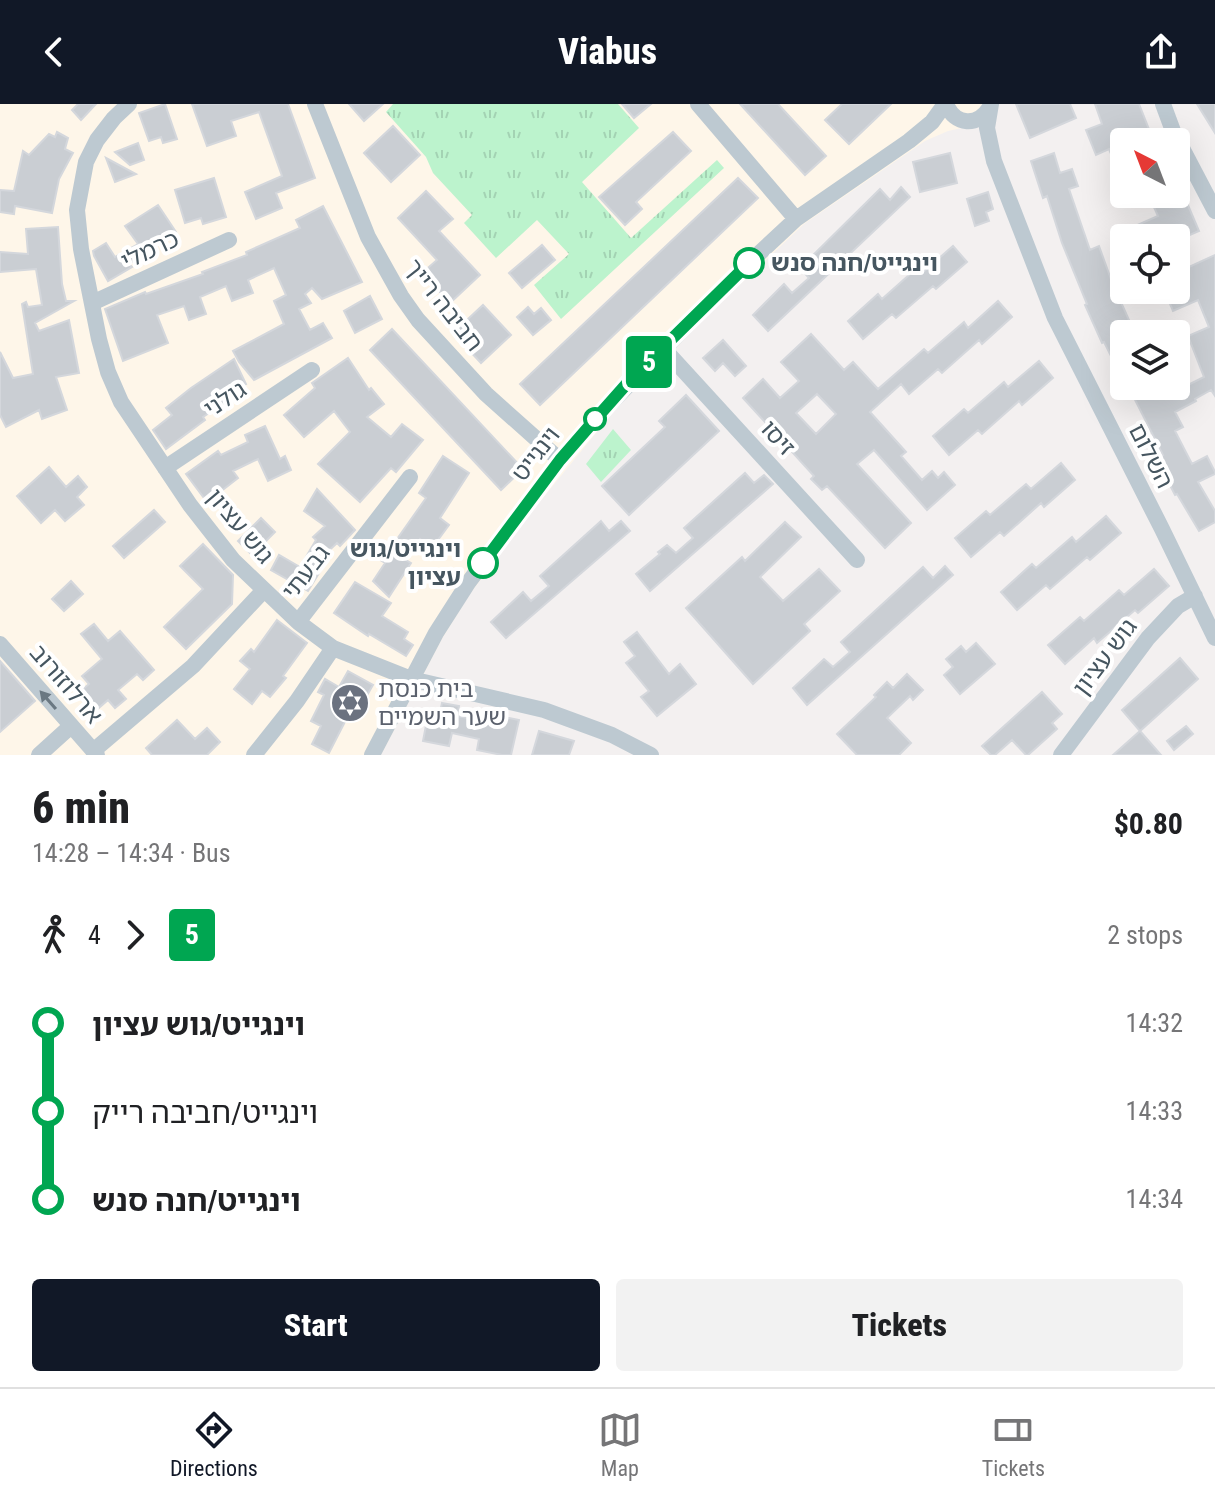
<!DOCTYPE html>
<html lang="en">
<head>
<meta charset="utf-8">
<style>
	body { margin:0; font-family:"Roboto Condensed","Noto Sans Hebrew",sans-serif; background:#f2f2f2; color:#202124; height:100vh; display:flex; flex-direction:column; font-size:30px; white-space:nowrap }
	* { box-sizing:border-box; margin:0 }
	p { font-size:26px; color:#757577 }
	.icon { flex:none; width:44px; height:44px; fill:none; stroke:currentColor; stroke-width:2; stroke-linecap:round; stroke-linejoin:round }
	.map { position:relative; height:651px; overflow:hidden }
	.panel { display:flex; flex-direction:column; background:#fff; flex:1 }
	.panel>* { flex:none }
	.badge { padding:0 16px; border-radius:6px; font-size:28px; line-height:52px }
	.needle { width:52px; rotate:318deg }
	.controls { position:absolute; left:1110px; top:24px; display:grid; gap:16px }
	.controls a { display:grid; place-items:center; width:80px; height:80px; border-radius:8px; background:#fff; box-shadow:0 8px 32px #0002; font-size:40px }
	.map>.badge { position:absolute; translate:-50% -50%; box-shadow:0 0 0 4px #fff }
	.legs { display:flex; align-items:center; gap:12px; height:88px; padding:0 32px; font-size:26px }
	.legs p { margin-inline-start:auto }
	.headline { display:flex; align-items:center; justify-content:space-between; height:136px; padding:0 32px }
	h1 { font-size:44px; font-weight:800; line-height:60px }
	.primary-button { display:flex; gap:16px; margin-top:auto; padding:16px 32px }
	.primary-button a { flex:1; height:92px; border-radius:8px; background:#111827; color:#fff; font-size:32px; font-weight:800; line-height:92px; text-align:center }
	.primary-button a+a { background:#f2f2f2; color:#202124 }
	ul { padding:0 32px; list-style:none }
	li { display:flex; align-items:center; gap:28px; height:88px; font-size:30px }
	li i { display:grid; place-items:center; width:12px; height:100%; margin:0 10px; background:currentColor }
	li i::after { content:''; width:20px; height:20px; margin:-10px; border:6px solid; border-radius:50%; background:#fff }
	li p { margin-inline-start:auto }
	li:first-child i { background:linear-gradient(#0000 50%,currentColor 0) }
	li:last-child i { background:linear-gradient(currentColor 50%,#0000 0) }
	header { display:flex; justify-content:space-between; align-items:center; height:104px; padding:0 32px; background:#111827; color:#fff; font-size:36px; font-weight:800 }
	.tabs { display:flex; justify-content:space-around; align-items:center; height:112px; border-top:2px solid #e0e0e0; background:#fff; font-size:22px; color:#757577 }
	.tabs a { display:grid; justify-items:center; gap:4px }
	.tabs .current { color:#111827 }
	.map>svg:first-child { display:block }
</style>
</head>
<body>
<header><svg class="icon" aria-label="back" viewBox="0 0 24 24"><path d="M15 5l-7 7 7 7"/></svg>Viabus<svg class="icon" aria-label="share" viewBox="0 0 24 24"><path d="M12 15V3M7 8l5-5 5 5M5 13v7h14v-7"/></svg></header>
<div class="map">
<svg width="1215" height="651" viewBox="0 0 1215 651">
	<defs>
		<pattern id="park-tufts" width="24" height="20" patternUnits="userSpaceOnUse" patternTransform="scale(2)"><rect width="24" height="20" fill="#bcf3cd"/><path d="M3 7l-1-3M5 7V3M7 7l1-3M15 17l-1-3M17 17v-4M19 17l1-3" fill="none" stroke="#a3d2b3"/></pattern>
	</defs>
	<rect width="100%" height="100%" fill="#f3f0f0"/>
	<!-- commercial -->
	<path fill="#fef6e9" d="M0 0H988L994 17 948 27 925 37 804 120 712 207 619 301 538 400 470 490 442 535 381 651H0Z"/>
	<!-- park -->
	<path fill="url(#park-tufts)" d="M393 0H618L639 24 582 78 631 134 717 56 724 64 561 215 534 181 569 150 537 116 496 154 464 119 472 111 433 69 426 53 386 8Z
		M613 325 631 346 601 378 586 360Z"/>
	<!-- building -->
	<path fill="#caced3" stroke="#d4d7dc" stroke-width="2" fill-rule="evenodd" d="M78 0H96L81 16 72 6Z
		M165 0 177 35 163 39 161 33 149 37 139 9Z
		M192 0H288L315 74 276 89 282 104 256 115 245 88 282 72 259 8 231 17 236 32 207 42Z
		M349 0H383L364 17Z
		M622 0H651L634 14Z
		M740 0H778L826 52 805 71Z
		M842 0H891L849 40 825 16Z
		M1016 0H1070L1076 14 1030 34Z
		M1095 0H1139L1154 38H1124V81L1109 45 1096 51 1086 26 1102 20Z
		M1197 0H1215V29Z
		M393 22 420 51 391 78 364 49Z
		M57 28 68 34 65 45 73 49 59 75 52 109 15 102 14 110 0 108V86L14 87 23 47 29 51 49 30 55 33Z
		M673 28 691 47 636 98 642 105 625 121 599 93Z
		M138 39 144 56 130 61 115 48Z
		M950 49 957 79 920 88 913 58Z
		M1054 49 1060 69 1072 65 1078 82 1069 85 1090 146 1099 142 1112 178 1133 225 1124 229V278L1104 238 1102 239 1085 201 1087 200 1062 139 1047 92 1043 94 1031 57Z
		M106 54 136 70 115 78Z
		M1176 73 1199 127 1176 137V134H1140L1135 122 1158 112 1148 90H1175L1176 94Z
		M214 74 226 113 203 120 201 114 185 119 175 86Z
		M738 74 758 94 540 301 520 280Z
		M901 83 910 93 768 227 753 211 784 180 792 189 809 174 800 164 880 85 890 96Z
		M426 87 453 115 439 127 480 171 450 199 422 169 437 156 398 114Z
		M988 88 993 105 986 108 989 117 975 122 967 95Z
		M158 101 176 128 129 160 132 163 108 177 94 152 93 147 106 139 115 153 138 140 125 122Z
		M323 102 362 178 322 195 312 184 305 190 311 199 299 205 310 226 323 219 332 234 254 276 239 258 233 247 284 220 274 197 286 191 274 164 248 176 253 189 232 197 226 182 200 193 206 210 189 216 184 202 157 211 168 239 123 257 105 205 145 188 146 190 203 170 202 168 247 151 246 148 300 124 296 116Z
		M58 123 62 180 66 197H74L35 219 39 227 69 216 79 269 56 273 67 306 42 315 39 306 6 323 0 311V248L13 274 33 270 22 200 26 198 28 203 42 201 36 165 0 168V148L28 150 26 125Z
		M542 141 555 156 522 184 509 169Z
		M953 142 967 158 936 185 933 182 896 214 892 210 863 235 848 217 878 190 882 195 918 163 922 169Z
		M1215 151V292L1211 286 1195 295 1196 297 1175 308 1183 323 1175 327 1192 360 1207 352 1215 368V370L1198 378 1215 407V418L1199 427 1177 390 1175 391 1156 354 1163 351 1128 282H1186L1204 273 1188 232 1209 223 1198 196 1173 207 1164 186H1176V169Z
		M370 192 382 215 355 229 344 207Z
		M998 197 1012 213 982 240 979 236 942 269 938 265 909 290 901 280 870 308 906 348 901 352 922 376 932 367 938 374 944 368 955 381 927 406 874 346 857 360 911 419 885 444 827 382 822 386 811 375 814 372 743 294 763 275 780 294 799 277 781 258 811 230 844 266 853 258 878 285 924 245 928 249 964 218 968 224ZM817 290 836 310 816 330 796 309Z
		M483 201 511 231 481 259 453 229Z
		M528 203 534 210 541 204 551 216 533 231 517 213Z
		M392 225 523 365 501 386 370 246Z
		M723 236 746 262 735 272 723 259 715 267 703 254Z
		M348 254 369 286 371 284 384 300 367 313 391 333 402 320 423 336 396 368 391 364 360 398 318 360 350 328 334 307 304 333 284 311 315 284 312 279Z
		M234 255 246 280 239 284 241 288 203 313 205 316 166 345 153 326 172 311 166 304 191 284Z
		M1039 257 1053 274 1022 301 1019 297 982 330 978 326 949 351 933 332 964 305 968 309 1004 278 1008 283Z
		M686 291 719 327 629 411 602 382 665 323 659 317Z
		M265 322 280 355 285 352 291 366 268 377 258 355 233 367 238 374 207 398 186 370 218 347 221 351 248 338 245 331Z
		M443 352 469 369 440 414 449 421 432 444 420 435 406 456 411 459 389 493 373 477 385 459 377 454 385 442 390 445 426 394 419 389Z
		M1061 359 1075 376 1044 403 1041 399 1004 432 1000 428 971 453 955 434 986 407 990 411 1026 380 1031 385Z
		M49 363 66 383 78 372 87 383 77 393 84 401 65 417 55 406 41 419 17 392Z
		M745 369 754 379 764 371 773 380 650 487 636 470 660 450 658 448 667 441 676 449 693 434 684 424Z
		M317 385 355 426 340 442 337 439 318 457 324 461 308 487 271 466 279 451 300 463 316 436 313 433 325 422 304 407Z
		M154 406 165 418 124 454 113 442Z
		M1106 412 1121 429 1090 456 1087 453 1050 485 1046 481 1017 506 1001 488 1032 460 1036 464 1072 433 1076 438Z
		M261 414 275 428 252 451 238 437Z
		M601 417 609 427 621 417 630 427 506 534 491 518 523 488 531 497 549 482 540 472Z
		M785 418 801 433 760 473 783 497 819 465 840 487 804 520 810 527 753 580 686 504 742 453 745 457Z
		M203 440 233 471 232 500 186 545 164 523 203 485 180 462Z
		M945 462 953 471 807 601 793 584 824 555 833 563 850 548 841 538 923 463 933 474Z
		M1154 465 1169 482 1138 509 1135 506 1097 539 1094 534 1065 560 1048 541 1080 513 1084 517 1119 486 1124 491Z
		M71 477 83 490 64 507 52 495Z
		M355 478 391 499 382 512 408 528 404 535 413 541 406 552 369 530 368 532 334 509Z
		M277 516 307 539 283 572 286 574 270 593 262 587 252 600 234 585 250 565 240 557 251 545 254 548Z
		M94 520 108 537 120 527 154 566 143 576 137 570 118 586 126 595 115 604 108 596 93 609 77 590 89 580 82 572 102 555 81 530Z
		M637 528 669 570 680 560 696 580 657 612 641 593 649 587 626 559 635 552 624 538Z
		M976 539 995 560 960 590 944 571 953 563 946 555 961 542 966 548Z
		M1180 554 1198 575 1140 627 1122 606Z
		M0 557 35 597 0 628Z
		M348 567 373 581 357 609 351 606 329 649 312 640 321 622 311 617 324 591 318 588 325 575 339 583Z
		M907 570 923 586 913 596 910 592 887 614 911 639 899 651H857L837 630 876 593 874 591 887 578 893 584Z
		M1042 588 1062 610 1052 619 1057 625 1028 651H1026L1012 636 995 651H991L982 642Z
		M442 599 459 602 457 612 483 617 484 609 519 616 511 651H502L477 646 479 635 452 629 449 642 423 637 428 611 439 613Z
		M177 616 195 635 207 624 220 638 207 651H152L146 644Z
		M1186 622 1193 630 1174 646 1167 637Z
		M539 627 574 637 569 651H532Z
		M1140 627 1161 651H1113Z"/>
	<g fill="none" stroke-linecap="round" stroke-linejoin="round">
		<!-- minor -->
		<path stroke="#bdc9d1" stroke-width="16" d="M129 0 114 14 97 36 86 58 77 106 81 145 99 235 108 268 121 298 190 401 233 456 298 518 333 544 411 575 544 606 612 631 651 651
			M315 0 368 133 401 192 418 216 486 290 560 356
			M698 0 796 115
			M946 0C955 22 978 23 990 3
			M991 0 987 24 994 57 1055 214 1162 425 1215 534
			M1163 0 1173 27 1215 107
			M92 199 229 136
			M663 244 857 456
			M165 364 312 266
			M298 518 410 373
			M0 540 97 651
			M93 647 193 562 264 486
			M39 651 71 622
			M254 651 297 597 333 544
			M372 651 436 529 468 479 560 356 600 310 737 170 796 115 909 37 932 18 945 0
			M1061 651 1148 534 1178 502 1195 492"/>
	</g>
	<!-- one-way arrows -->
	<defs><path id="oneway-solid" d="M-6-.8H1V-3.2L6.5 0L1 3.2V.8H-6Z" transform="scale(2)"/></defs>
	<use fill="#6a7882" href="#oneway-solid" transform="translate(48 596) rotate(-131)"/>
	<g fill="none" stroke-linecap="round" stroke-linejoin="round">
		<!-- line-1 casing -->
		<g stroke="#fff" stroke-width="18">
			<path id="line-1" d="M483 459 560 356 600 310 631 275 749 159"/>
		</g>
		<!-- line-1 -->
		<use href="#line-1" stroke="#00a651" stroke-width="12"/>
	</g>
	<!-- icons -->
	<defs>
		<g id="synagogue-disc" transform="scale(2)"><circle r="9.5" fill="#6b7280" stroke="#fff"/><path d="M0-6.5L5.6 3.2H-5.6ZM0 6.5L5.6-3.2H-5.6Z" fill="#fff"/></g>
	</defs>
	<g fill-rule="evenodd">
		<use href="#synagogue-disc" x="350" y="599"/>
	</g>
	<!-- markers -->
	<g fill="#fff" stroke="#00a651" stroke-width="4">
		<circle cx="749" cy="159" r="14"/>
		<circle cx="595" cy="315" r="10"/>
		<circle cx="483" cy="459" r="14"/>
	</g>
	<g text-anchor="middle" stroke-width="8" stroke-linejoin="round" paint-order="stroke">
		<!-- street labels -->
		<g font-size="24" fill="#465660" stroke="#fff">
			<text transform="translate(150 146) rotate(-25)" y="8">כרמלי</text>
			<text transform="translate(444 201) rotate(52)" y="8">חביבה רייך</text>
			<text transform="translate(225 295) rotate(-33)" y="8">גולני</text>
			<text transform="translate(778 334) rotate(48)" y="8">זיסו</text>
			<text transform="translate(536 350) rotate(-52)" y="8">וינגייט</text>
			<text transform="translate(1151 352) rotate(63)" y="8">השלום</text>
			<text transform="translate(240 422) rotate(50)" y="8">גוש עציון</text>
			<text transform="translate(306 468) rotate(-52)" y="8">גבעתי</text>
			<text transform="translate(1105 553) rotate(-53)" y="8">גוש עציון</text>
			<text transform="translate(66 580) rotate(49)" y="8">ארלוזורוב</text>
		</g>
		<!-- stop labels -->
		<g font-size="24" font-weight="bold" fill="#465660" stroke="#fff" text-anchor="start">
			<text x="771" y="167">וינגייט/חנה סנש</text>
			<text x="461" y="453" text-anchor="end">וינגייט/גוש<tspan x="461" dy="28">עציון</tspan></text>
		</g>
		<!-- worship labels -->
		<g font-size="24" fill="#5b616d" stroke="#fff" text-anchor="start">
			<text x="378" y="593">בית כנסת<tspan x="378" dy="28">שער השמיים</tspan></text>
		</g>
	</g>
</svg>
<div class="controls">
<a><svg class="needle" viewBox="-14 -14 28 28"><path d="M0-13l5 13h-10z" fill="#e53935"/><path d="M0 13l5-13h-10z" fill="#757577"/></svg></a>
<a><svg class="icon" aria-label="locate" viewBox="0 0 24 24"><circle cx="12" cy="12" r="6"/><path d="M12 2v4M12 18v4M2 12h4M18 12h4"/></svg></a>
<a><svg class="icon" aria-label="layers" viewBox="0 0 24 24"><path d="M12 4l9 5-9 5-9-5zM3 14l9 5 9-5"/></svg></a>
</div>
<b class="badge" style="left:649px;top:258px;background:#00a651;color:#fff">5</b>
</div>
<section class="panel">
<div class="headline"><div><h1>6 min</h1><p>14:28 – 14:34 · Bus</p></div><b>$0.80</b></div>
<div class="legs"><svg class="icon" aria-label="walk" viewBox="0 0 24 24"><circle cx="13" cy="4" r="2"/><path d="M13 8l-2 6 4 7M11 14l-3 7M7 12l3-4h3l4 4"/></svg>4<svg class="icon" aria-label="forward" viewBox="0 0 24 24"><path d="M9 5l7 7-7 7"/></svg><b class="badge" style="background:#00a651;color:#fff">5</b><p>2 stops</p></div>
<ul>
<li><i style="color:#00a651"></i><b>וינגייט/גוש עציון</b><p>14:32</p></li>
<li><i style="color:#00a651"></i><span>וינגייט/חביבה רייק</span><p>14:33</p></li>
<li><i style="color:#00a651"></i><b>וינגייט/חנה סנש</b><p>14:34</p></li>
</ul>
<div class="primary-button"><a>Start</a><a>Tickets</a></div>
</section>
<nav class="tabs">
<a class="current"><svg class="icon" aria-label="directions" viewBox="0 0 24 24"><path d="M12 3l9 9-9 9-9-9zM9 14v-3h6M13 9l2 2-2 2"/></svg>Directions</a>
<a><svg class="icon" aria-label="map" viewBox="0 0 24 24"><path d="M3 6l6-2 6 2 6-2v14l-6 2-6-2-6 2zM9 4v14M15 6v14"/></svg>Map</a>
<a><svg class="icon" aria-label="tickets" viewBox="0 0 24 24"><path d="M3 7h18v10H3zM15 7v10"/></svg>Tickets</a>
</nav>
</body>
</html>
